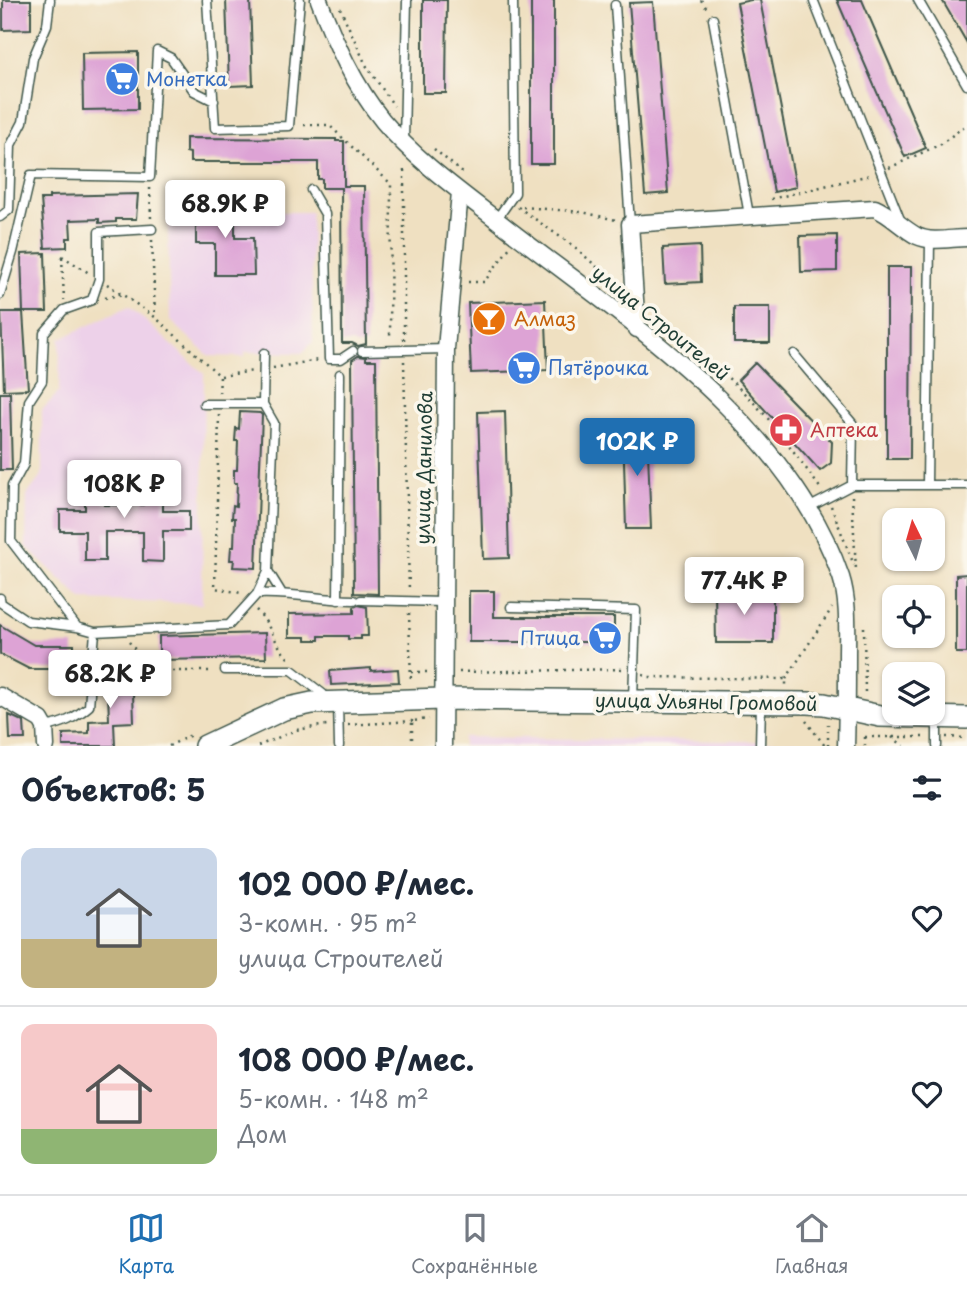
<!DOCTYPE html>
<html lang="ru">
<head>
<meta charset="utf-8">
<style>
  :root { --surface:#fff; --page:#f6f6f7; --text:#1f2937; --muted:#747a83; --line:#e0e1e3; --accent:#1f6fb2 }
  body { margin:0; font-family:"Playpen Sans",sans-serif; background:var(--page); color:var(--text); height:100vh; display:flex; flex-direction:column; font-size:26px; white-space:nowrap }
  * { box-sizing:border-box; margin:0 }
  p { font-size:23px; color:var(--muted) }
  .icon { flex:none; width:38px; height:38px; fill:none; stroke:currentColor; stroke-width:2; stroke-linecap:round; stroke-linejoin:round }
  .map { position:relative; height:746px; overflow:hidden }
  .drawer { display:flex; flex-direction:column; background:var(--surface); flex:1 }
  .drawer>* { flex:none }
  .needle { width:46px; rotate:355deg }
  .tools { position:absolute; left:882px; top:508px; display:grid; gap:14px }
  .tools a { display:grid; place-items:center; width:63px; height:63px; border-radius:14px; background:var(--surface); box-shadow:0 2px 5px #0004; font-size:35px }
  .price { position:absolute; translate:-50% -60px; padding:0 16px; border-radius:7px; background:#fff; color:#222; font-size:23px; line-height:46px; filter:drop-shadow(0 2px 4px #0008) }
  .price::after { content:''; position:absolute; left:50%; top:42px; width:21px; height:16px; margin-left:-10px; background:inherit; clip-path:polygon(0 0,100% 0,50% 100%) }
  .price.active { background:var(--accent); color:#fff }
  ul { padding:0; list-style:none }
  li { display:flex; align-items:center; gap:21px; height:175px; padding:0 21px }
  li+li { border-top:2px solid var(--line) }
  li span { display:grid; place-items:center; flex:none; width:196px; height:140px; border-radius:14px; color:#555 }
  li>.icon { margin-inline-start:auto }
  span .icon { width:84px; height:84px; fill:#fffc; stroke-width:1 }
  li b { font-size:30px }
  h2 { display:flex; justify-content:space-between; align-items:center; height:84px; padding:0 21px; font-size:30px }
  .menu { display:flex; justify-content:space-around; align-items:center; height:98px; border-top:2px solid var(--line); background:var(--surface); font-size:19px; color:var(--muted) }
  .menu a { display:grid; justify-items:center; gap:4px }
  .menu .active { color:var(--accent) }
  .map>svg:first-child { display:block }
  .built { fill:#edd1e9 }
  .building { fill:#dda3d5 }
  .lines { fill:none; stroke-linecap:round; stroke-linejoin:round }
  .service-casing { stroke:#3e5549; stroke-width:11 }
  .minor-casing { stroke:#3e5549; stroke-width:19 }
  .tertiary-casing { stroke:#3e5549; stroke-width:24 }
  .path { stroke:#3e5549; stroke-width:2.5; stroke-dasharray:2 5; stroke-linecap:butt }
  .service { stroke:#fff; stroke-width:8 }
  .minor { stroke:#fff; stroke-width:16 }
  .tertiary { stroke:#fff; stroke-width:21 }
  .labels { text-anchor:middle; stroke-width:7; stroke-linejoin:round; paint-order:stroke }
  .shop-label { font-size:19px; fill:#366cbe; stroke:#fbf7ec; text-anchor:start }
  .food-label { font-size:19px; fill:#c56008; stroke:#fbf7ec; text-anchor:start }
  .street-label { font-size:19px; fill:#1f3d34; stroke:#fbf7ec }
  .health-label { font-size:19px; fill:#be3a42; stroke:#fbf7ec; text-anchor:start }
</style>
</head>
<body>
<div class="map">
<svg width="967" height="746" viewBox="0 0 967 746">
  <rect width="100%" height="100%" fill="#fbf7ec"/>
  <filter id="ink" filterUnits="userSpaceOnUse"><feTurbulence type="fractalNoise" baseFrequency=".0143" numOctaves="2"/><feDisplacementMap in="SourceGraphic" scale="14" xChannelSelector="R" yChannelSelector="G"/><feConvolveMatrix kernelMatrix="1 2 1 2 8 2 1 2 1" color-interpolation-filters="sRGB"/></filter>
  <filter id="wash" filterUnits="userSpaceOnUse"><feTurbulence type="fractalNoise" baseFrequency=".00686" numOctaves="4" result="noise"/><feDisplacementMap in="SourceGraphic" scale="28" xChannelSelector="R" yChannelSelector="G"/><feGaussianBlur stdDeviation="1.57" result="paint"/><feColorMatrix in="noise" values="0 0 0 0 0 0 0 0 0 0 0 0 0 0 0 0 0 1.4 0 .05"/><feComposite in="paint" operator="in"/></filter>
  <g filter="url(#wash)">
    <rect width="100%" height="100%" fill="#efe0c1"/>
    <path class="built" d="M167,189H280L281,212H311L313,342L302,353L245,352V357L209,356L170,320Z
      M129,306L204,374L202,604L82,600L26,546L27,495L42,475V410L59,392L60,339Z
      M463,737L798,742V746H463Z"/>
    <g id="blocks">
      <path class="building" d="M3,0H31V29L3,30Z
        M226,0H250L253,85L229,86Z
        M423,0H447L446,93H423Z
        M531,0H554V164H531Z
        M751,0H760L796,187L774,192L737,3Z
        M837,0H862L926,148L905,157Z
        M942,0H967V43Z
        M653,2L668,193L645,195L629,3Z
        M138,52V109L83,110L82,53Z
        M186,138L336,139V141H344V186H364L366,344L358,346L352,343H342L341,188H322V179H318V162H190V153L186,152Z
        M138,194L136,219H116V222L99,223V219L70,220L71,238H67V247L45,248L41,199H49V196Z
        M196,206H235V238H253L254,275H215V244H196Z
        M837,235V271L801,272L800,236Z
        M700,246L701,282L665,284L663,248Z
        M45,253L47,312H23L21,254Z
        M887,267H911L910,459H887Z
        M545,300L548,370L471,373L468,303Z
        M734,307H770V343H734Z
        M1,312H23L28,389L4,390Z
        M358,356L366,357V360H376L378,594L354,593L352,360Z
        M755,363L832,442L831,463L820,471L738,380Z
        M0,393H10L12,470H0Z
        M505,411L509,558L483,559L478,412Z
        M240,412L260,413L262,415L256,568L233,567L234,560H230L231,547H234L235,518H232L233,505L236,506L237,483H234V470H237L238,441H235L236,428L239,429Z
        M647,426L651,529H626L623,427Z
        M105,479V505H143V480H163V511H189V531H163V562L143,561V532H105V561H85V531H60V510H85V480Z
        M967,574V653H956V575Z
        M469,591H494V617H614V642H469Z
        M715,591H773V643H716Z
        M358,605L367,607L368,636H361V639H348V636H319V640H306V637H289V614L354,613V607Z
        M0,625L34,645H74V669H29L0,654Z
        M265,633L266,658L159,660V636Z
        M132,664L134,722L114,723L115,746H63V734L89,733V721L109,720L107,665Z
        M371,668V671L398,669L399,682L331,685L330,671Z
        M9,715L24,722L25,739H10Z"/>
    </g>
  </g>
  <g filter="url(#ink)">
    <use href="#blocks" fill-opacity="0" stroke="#3e5549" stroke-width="2"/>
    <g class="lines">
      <g class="service-casing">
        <path id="service" d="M207,0L215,128L289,126L300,0
          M918,0L967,85
          M814,2L901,222
          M615,5L630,224
          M713,19L749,215
          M404,141L407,0
          M311,190L325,214L329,359H341L353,351
          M0,217L9,210L11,145L23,122L33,58L47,25L50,0
          M496,220L515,193L513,0
          M0,295L13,252L31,175L150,177L157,51L171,58L194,91L214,101
          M362,351L446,349
          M794,354L853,424L852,485
          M204,404H263L274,423L268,571L257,594
          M263,404L264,353
          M927,485L930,240
          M808,508L852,485H967
          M268,571L281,592
          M0,598L1,603L28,621L77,627L95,632L229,625L257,594C290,592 321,600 354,600
          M338,600L340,374
          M361,600L443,602
          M511,607L636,610L633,699
          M77,627L11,541L12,486L24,464L29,401L42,381L44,333L64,310L92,300L99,279V232L152,229
          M225,670H292L323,694L327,700
          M338,702L339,746
          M45,727C63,724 75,718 89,706L95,632
          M760,746L761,703
          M937,746V720"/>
      </g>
      <g class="minor-casing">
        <path id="minor" d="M319,0C335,43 354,85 383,121C416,160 458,190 498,221C622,318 788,422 841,577C849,602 847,631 847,656C847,686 847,716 846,746
          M637,329L630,224L875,208C891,215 902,228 917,236C932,243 951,238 967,238
          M0,696L41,720L45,727L46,746
          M443,746L446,349L460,192"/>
      </g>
      <g class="tertiary-casing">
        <path id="tertiary" d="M205,746L284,709L312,703L443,699L808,703L824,704L880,716L967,718"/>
      </g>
      <path class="path" d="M701,0L707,9
        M340,8L366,65L394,106
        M304,125H329L391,184L390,339
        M434,149L464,174
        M889,168L941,144L967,124
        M150,188L151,219
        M771,199L870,175
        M518,207L576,248L619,287
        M523,207L582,212L616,220
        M152,240L155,317
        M62,256L89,273
        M62,257L64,300
        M468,282H484L510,247
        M107,284L155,317L220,376L219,395
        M105,298L123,294
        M657,322C686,344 716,365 742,391C772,419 796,455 821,489
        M404,340V165
        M404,361L409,592
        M273,368L318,360
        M221,376L253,371
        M219,415L215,588L241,593
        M852,496L856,570
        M831,506L854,565
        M256,610C271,624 274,644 289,659
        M409,613L411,683
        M864,627L865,694
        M129,642L150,668L158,671H214
        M411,672H428
        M459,672L624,669
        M643,675L648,677L786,679V686
        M786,679L832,608
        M806,721L825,746
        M348,725L412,721V718
        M865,737H925
        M892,737L904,746
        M946,737L967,738
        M169,746L191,735
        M258,746L296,730L327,725
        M412,746V721L429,719
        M828,746V724
        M865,746V732"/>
      <use href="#service" class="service"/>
      <use href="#minor" class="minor"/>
      <use href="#tertiary" class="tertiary"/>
    </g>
  </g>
  <defs>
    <g id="supermarket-disc" transform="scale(1.75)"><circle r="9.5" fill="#3f7fe0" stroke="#fbf7ec"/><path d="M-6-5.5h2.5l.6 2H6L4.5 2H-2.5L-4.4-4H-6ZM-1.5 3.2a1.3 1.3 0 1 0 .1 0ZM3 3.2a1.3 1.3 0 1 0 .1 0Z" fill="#fff"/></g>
    <g id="bar-disc" transform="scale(1.75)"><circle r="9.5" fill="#e8710a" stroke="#fbf7ec"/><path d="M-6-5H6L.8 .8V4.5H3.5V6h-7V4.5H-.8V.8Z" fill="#fff"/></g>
    <g id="pharmacy-disc" transform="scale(1.75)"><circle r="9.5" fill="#e0444e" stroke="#fbf7ec"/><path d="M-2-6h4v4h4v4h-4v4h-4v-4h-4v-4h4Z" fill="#fff"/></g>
  </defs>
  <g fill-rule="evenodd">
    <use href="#supermarket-disc" x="122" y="79"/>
    <use href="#bar-disc" x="489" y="319"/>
    <use href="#supermarket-disc" x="524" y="368"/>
    <use href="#pharmacy-disc" x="786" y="430"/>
    <use href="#supermarket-disc" x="605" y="638"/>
  </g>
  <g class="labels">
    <g class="shop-label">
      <text x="146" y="86">Монетка</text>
      <text x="548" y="375">Пятёрочка</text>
      <text x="580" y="645" text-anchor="end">Птица</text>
    </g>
    <g class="food-label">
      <text x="514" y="326">Алмаз</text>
    </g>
    <g class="street-label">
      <text transform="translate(661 323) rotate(39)" y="7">улица Строителей</text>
      <text transform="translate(424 468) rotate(-89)" y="7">улица Данилова</text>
      <text transform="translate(706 702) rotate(1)" y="7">улица Ульяны Громовой</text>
    </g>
    <g class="health-label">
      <text x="810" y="437">Аптека</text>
    </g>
  </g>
</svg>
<div class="tools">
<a><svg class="needle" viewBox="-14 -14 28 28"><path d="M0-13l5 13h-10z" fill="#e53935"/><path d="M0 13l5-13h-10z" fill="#747a83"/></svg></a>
<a><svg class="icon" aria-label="locate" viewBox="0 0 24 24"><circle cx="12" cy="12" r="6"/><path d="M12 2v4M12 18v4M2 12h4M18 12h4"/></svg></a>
<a><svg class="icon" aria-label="layers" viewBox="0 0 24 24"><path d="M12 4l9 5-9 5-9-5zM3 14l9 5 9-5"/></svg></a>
</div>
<b class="price" style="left:225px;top:240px">68.9K ₽</b>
<b class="price active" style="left:637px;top:478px">102K ₽</b>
<b class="price" style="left:124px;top:520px">108K ₽</b>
<b class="price" style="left:744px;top:617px">77.4K ₽</b>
<b class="price" style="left:110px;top:710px">68.2K ₽</b>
</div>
<section class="drawer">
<h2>Объектов: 5<svg class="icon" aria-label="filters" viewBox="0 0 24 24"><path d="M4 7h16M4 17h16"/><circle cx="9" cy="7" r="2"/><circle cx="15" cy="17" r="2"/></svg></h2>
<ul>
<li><span style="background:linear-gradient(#c9d6e8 65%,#c2b280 0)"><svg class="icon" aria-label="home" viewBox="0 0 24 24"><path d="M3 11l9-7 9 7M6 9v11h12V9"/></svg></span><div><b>102 000 ₽/мес.</b><p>3-комн. · 95 m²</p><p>улица Строителей</p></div><svg class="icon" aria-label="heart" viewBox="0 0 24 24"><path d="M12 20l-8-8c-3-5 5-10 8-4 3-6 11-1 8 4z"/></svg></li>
<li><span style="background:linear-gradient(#f6c9c9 75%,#8fb573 0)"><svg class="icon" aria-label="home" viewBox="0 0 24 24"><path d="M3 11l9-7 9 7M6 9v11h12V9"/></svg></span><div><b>108 000 ₽/мес.</b><p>5-комн. · 148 m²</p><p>Дом</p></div><svg class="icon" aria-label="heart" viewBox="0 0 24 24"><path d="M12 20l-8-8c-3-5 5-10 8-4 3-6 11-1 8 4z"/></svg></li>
</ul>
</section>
<nav class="menu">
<a class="active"><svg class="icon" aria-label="map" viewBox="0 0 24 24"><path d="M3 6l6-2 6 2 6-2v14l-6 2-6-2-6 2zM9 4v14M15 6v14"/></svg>Карта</a>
<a><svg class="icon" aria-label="saved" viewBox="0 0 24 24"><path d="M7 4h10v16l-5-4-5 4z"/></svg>Сохранённые</a>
<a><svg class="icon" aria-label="home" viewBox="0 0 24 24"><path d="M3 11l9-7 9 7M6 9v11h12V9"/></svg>Главная</a>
</nav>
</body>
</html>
